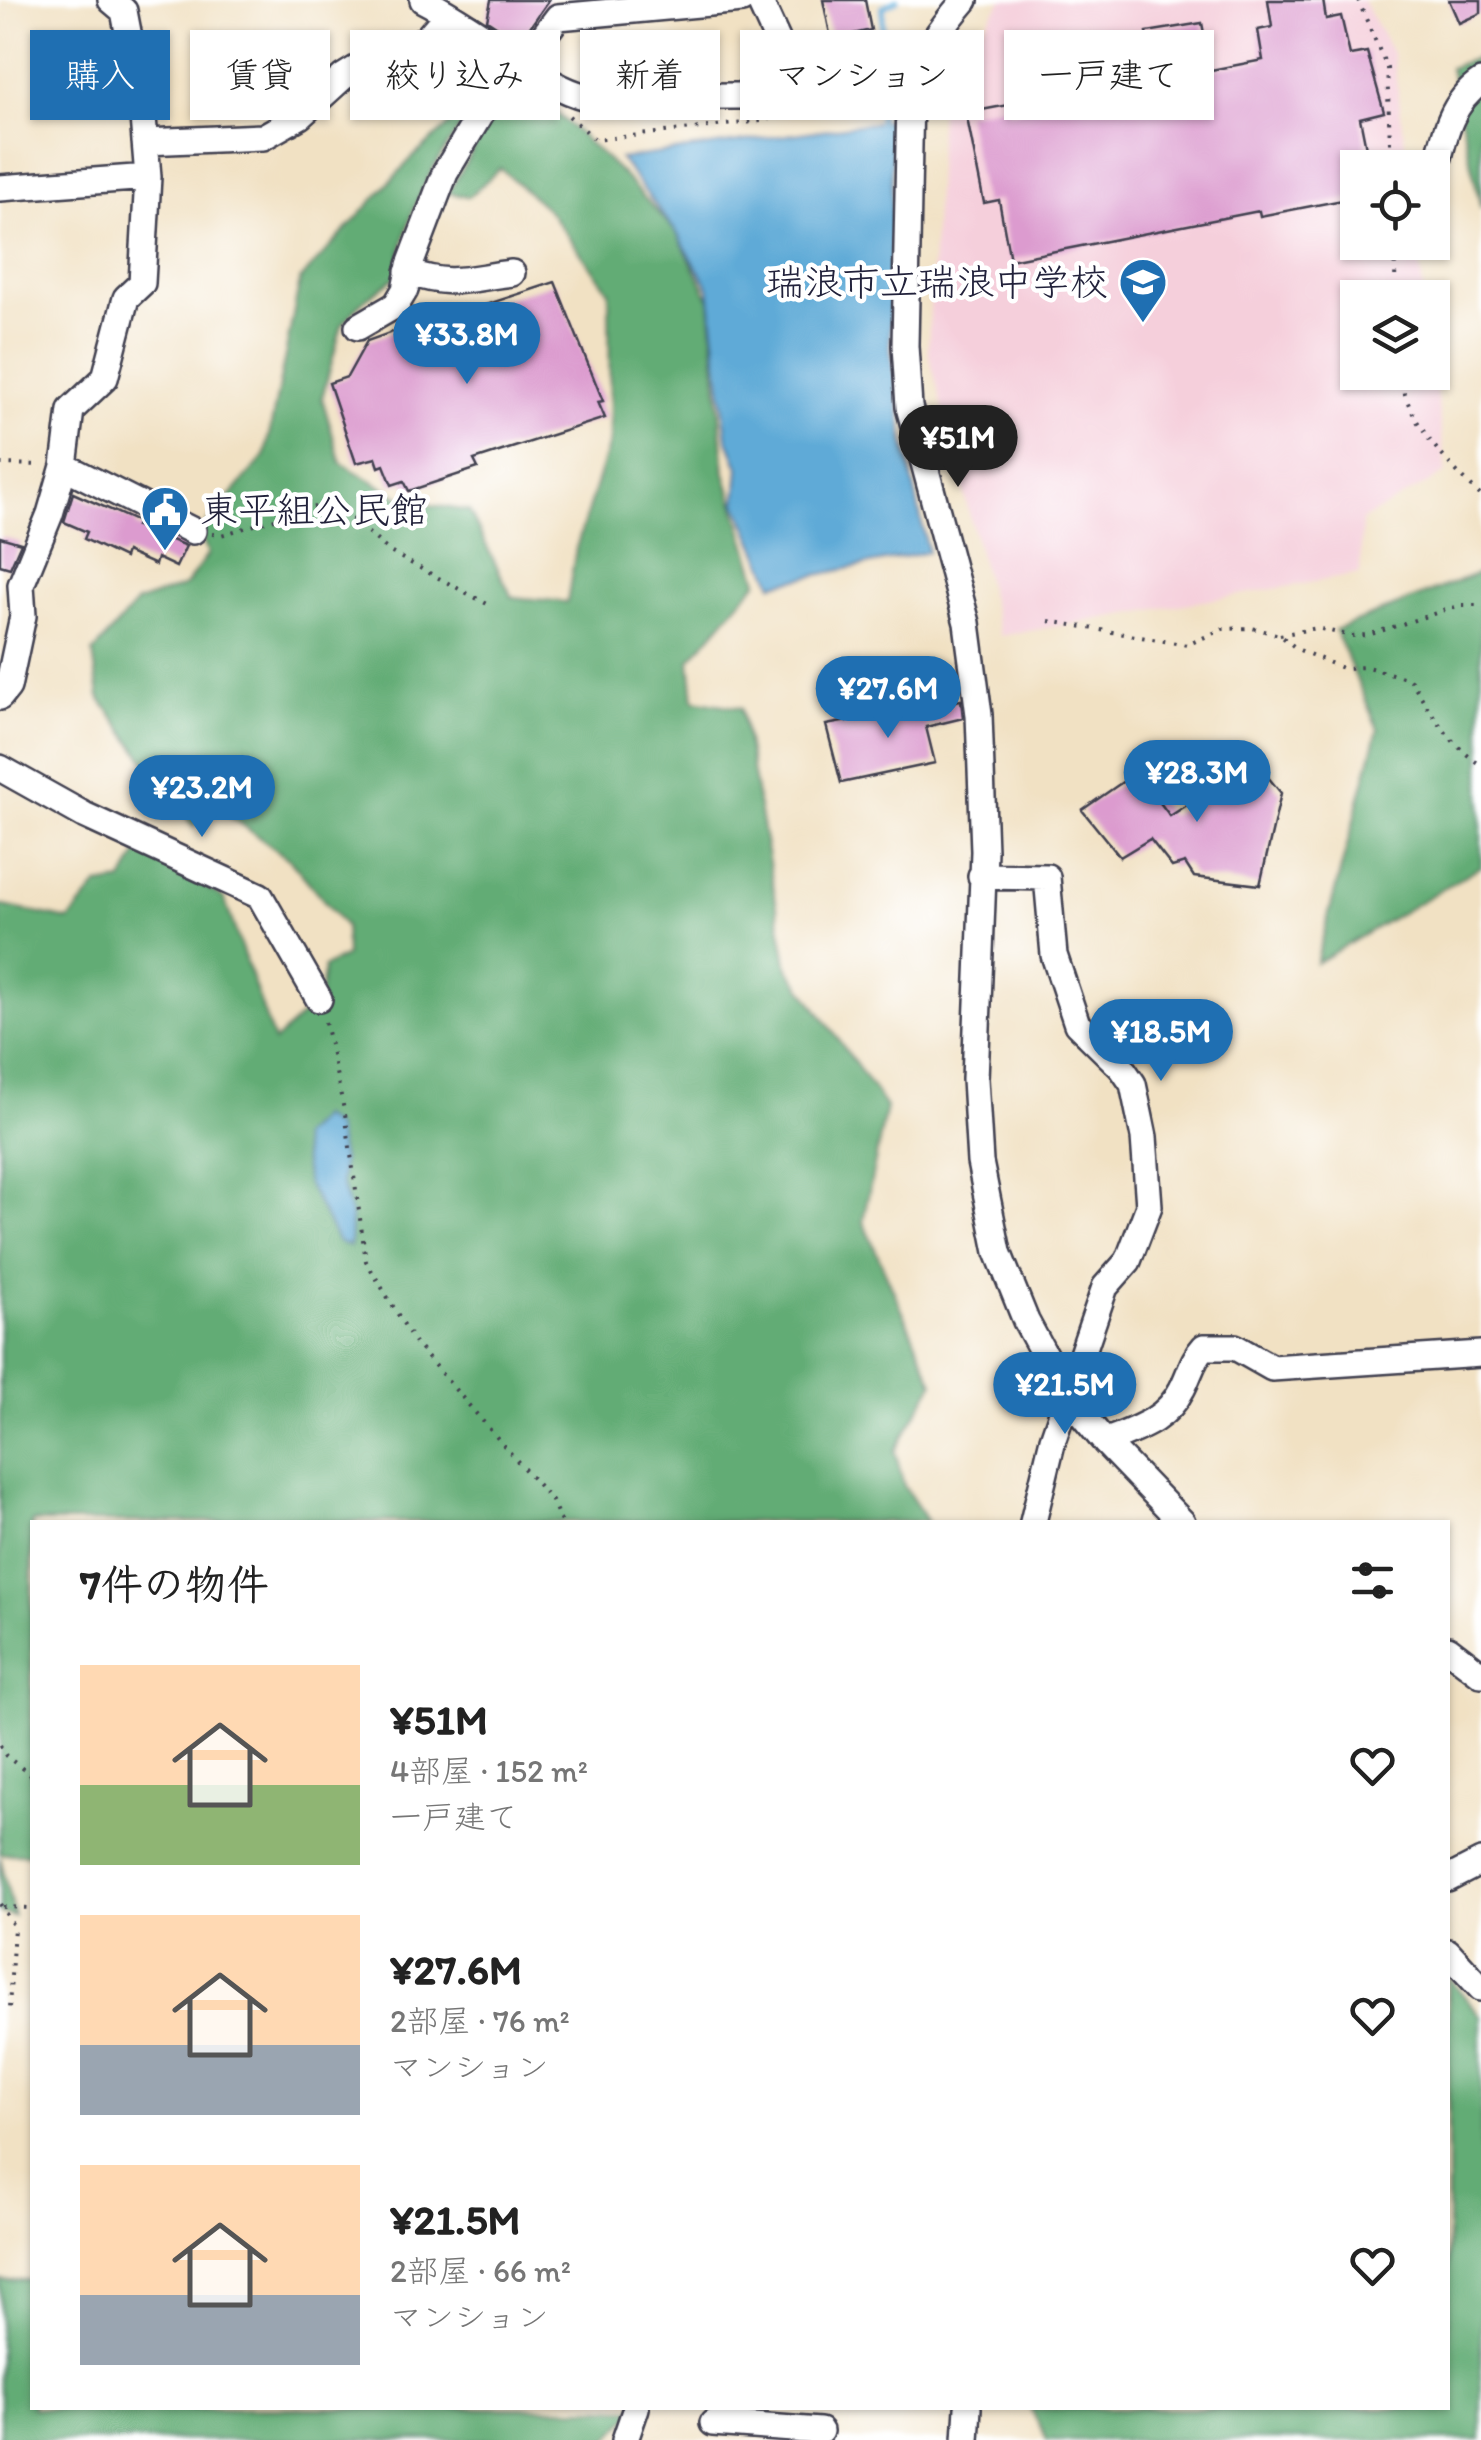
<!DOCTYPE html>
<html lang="ja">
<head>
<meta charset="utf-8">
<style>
  :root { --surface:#fff; --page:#f2f2f2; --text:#222; --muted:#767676; --accent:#1f6fb2 }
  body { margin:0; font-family:Itim,"Klee One",sans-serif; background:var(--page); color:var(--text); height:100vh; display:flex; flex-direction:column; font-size:38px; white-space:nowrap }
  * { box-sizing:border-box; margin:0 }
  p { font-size:32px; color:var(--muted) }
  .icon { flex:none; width:55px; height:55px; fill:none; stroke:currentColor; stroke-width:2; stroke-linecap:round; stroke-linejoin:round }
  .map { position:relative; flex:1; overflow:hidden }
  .panel { position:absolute; left:30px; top:1520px; width:1420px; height:890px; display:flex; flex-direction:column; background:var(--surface); border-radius:0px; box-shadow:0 2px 8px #0004 }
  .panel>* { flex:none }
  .banner { position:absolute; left:30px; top:30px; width:1422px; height:90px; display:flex; gap:20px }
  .tools { position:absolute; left:1340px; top:150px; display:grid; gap:20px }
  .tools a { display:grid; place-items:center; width:110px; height:110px; border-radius:0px; background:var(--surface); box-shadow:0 2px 8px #0004; font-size:50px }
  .price { position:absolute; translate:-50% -85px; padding:0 22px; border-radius:35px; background:var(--accent); color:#fff; font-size:32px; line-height:65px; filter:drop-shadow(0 2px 5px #0008) }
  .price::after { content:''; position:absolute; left:50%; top:60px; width:30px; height:22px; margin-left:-15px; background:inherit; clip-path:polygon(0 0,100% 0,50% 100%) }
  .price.selected { background:#222; color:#fff }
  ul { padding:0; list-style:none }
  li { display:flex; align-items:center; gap:30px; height:250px; padding:0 50px }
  li span { display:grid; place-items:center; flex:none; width:280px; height:200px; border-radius:0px; color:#555 }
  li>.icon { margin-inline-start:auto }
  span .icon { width:120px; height:120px; fill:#fffc; stroke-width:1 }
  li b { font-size:42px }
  h2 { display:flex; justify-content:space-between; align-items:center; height:120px; padding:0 50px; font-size:42px }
  .pill { padding:0 35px; border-radius:0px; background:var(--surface); box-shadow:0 2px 8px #0004; font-size:35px; line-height:90px }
  .pill.selected { background:var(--accent); color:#fff }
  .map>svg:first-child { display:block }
  .built { fill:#f5cfdb }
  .forest { fill:#62ac75; stroke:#426758; stroke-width:2.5 }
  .water { fill:#5faad7; stroke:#406689; stroke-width:2.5 }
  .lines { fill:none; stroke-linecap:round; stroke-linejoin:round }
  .stream { stroke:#5faad7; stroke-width:6 }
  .building { fill:#dc9bcf }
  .minor-casing { stroke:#413f4f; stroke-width:30 }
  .path { stroke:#413f4f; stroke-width:4; stroke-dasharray:2.5 8; stroke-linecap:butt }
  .minor { stroke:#fff; stroke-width:25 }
  .labels { text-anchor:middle; stroke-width:9; stroke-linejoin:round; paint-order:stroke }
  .poi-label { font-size:38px; fill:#22223b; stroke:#fff; text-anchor:end }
</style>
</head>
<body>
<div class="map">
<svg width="1481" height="2440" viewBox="0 0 1481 2440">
  <rect width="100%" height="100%" fill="#fff"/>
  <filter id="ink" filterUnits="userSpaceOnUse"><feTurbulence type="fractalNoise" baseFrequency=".01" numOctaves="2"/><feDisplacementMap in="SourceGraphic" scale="20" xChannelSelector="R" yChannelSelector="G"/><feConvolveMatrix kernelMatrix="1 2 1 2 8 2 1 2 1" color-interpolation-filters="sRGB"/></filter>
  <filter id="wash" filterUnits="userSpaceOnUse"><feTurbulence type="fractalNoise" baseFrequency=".0048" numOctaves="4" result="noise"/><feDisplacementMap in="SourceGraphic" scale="40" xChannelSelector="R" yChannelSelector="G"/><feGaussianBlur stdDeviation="2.25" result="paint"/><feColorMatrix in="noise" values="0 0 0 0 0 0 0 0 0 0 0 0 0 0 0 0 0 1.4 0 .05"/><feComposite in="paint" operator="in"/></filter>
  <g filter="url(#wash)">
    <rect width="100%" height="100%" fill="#f1e1c3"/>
    <path class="built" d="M1002,0H1363L1393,55L1408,167L1358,168V242L1417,243L1424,297L1358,298V372H1432L1433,363L1446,473L1362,520L1360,574L1000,636L928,350L941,88Z"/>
    <path class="forest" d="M1481,56V209L1450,68Z
      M512,84L536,94L620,172L677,233L710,300L725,473L758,581L690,660L694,700L741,708L788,968L886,1107L863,1221L934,1383L895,1451L904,1486L928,1522H32V1854H0V905L69,920L98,885L123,881L140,849L224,898L274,1042L319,999L324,967L346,956L345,926L290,860L220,809L193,826L99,697L93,653L137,602L185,586L208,554L199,532L265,456L300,280L411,159L483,95C437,160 409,195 397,276L363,301L342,325L322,398L341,463L407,501L469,511L512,597L567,602L576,548L610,440L609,291L549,211L500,168L469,197L448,193Z
      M1481,572V866L1316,963L1378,729L1335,630Z
      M0,1857L14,1916L0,1913Z
      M1448,1976L1481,2017V2440H1047L1030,2408H1448Z
      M0,2280H32V2408H637L607,2440H0Z"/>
    <path class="water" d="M892,120L890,346L905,444L928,552L773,584L736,502L739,467L727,438L709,288L677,233L620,159Z
      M321,1117L335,1128L342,1160L341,1183L351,1217L350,1246L338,1242L307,1183L300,1137Z"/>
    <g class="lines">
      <path class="stream" d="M882,63L883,7L897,0
        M879,128L881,101"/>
    </g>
    <g id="blocks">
      <path class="building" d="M491,0H549L523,37L517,35L516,39L487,20Z
        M823,0H865L871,30L831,39Z
        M1268,0H1323L1326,19L1341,16L1350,55L1367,52L1384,112L1360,118L1370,168H1358V197L1260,216L1259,211L1010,260L999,200L984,203L966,113L1008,105L1009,112L1044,105L1040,84L1074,78L1079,97L1156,83L1147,32L1202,23L1211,70L1263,60L1258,30L1272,27Z
        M1449,0H1481V13L1459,23Z
        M555,282L603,401L598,402L605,418L474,460L478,468L409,491L404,481L392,485L384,465L379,467L376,458L356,463L329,383L347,377L367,341L401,329L400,325L468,306L470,310Z
        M73,493L138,522L136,526L186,546L176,567L157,558L155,565L126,552L124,558L84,539L87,532L64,522Z
        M0,537L21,543L10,568L0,565Z
        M961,700L963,718L926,727L935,763L841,783L826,725Z
        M1255,761L1281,793L1260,885L1194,877L1185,863L1172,867L1150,839L1120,857L1082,810L1137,772L1170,816Z"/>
    </g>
  </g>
  <g filter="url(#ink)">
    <use href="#blocks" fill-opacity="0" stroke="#413f4f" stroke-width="2.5"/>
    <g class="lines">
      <g class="minor-casing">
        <path id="minor" d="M423,0C456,17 487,39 517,59C541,76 557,89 586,97L910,95
          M759,0L781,48L848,68H916
          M965,0C940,29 918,58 910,95L905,346L909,407L967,623L979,715L984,851L975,1079L980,1162L998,1252L1026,1321L1067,1397L1105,1442L1182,1522
          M523,63L558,17L742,0
          M145,142L263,137L300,116L343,77L382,53L408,48L427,38L447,15
          M1432,186C1442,149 1446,105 1481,82
          M0,188L148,177L142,105L124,11L111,0
          M408,272C452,288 469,278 512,273
          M358,327L396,305L405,290L410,265L445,173L514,58
          M64,466L193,531
          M0,697L8,687L23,616L21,585L50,514L64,466L71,410L105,378L126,298L142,283L148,177
          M0,768L84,815L260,896L319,999
          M981,876L1047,877L1054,955L1077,1024L1122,1068L1133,1084L1144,1137L1149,1206L1128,1261L1105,1287L1053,1439L1033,1522
          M1105,1442C1136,1429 1166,1421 1182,1389C1190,1374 1192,1360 1204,1347H1235L1272,1368L1481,1354
          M1448,1649L1481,1674
          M1448,1879L1481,1862
          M1448,1952L1481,1988
          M713,2423L820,2431
          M625,2440L636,2408
          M966,2440L968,2408"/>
      </g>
      <path class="path" d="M1358,0L1387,68L1391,168
        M569,116L596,140L769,120
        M1394,242L1396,298
        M1400,372C1406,423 1447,462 1481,496
        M0,464L40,465
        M212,534L221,535L318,506L348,515L390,552L491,606
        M1049,621L1187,645L1223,629L1252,628L1280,635L1297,649L1342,668L1367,667L1410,679C1430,710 1448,744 1481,765
        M1280,635L1317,628L1351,636L1368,635L1461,605H1481
        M325,1022L346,1119L366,1261L415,1343L552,1501L561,1522
        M0,1745L6,1756L32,1776
        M0,1904L14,1927L9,2009
        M3,1907L32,1908"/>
      <use href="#minor" class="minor"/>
    </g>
  </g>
  <defs>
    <g id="school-pin" transform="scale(2.5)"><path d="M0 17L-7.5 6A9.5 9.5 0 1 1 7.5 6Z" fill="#1f6fb2" stroke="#fff"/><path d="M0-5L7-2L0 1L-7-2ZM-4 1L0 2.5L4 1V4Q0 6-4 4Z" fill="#fff"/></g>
    <g id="civic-pin" transform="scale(2.5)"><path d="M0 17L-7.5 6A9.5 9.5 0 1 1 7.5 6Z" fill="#1f6fb2" stroke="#fff"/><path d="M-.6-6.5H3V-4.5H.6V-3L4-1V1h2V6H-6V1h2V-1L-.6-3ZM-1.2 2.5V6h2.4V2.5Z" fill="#fff"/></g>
  </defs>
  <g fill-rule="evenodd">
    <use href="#school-pin" x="1143" y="282"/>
    <use href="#civic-pin" x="165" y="510"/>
  </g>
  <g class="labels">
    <g class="poi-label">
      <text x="1108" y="295">瑞浪市立瑞浪中学校</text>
      <text x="200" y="523" text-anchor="start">東平組公民館</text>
    </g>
  </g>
</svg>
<div class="tools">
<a><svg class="icon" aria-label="locate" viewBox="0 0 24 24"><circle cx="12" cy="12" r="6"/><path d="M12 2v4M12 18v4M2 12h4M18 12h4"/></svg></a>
<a><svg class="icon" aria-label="layers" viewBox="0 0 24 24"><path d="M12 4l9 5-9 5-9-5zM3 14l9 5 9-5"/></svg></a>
</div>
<b class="price" style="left:467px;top:387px">¥33.8M</b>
<b class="price selected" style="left:958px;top:490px">¥51M</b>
<b class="price" style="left:888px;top:741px">¥27.6M</b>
<b class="price" style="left:1197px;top:825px">¥28.3M</b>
<b class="price" style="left:202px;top:840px">¥23.2M</b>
<b class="price" style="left:1161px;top:1084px">¥18.5M</b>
<b class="price" style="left:1065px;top:1437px">¥21.5M</b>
<div class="banner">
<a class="pill selected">購入</a>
<a class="pill">賃貸</a>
<a class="pill">絞り込み</a>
<a class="pill">新着</a>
<a class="pill">マンション</a>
<a class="pill">一戸建て</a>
</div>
<section class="panel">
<h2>7件の物件<svg class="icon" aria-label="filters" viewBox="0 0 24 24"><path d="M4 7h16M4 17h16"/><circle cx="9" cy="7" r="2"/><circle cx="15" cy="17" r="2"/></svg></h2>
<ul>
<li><span style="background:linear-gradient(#ffd9b3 60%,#8fb573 0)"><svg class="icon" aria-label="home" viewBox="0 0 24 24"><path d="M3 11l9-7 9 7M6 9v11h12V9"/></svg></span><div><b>¥51M</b><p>4部屋 · 152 m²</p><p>一戸建て</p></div><svg class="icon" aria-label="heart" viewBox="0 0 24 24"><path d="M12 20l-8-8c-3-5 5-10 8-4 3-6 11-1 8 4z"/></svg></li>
<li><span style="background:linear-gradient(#ffd9b3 65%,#9aa5b1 0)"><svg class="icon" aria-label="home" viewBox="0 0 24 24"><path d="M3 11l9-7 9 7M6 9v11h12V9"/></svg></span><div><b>¥27.6M</b><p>2部屋 · 76 m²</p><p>マンション</p></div><svg class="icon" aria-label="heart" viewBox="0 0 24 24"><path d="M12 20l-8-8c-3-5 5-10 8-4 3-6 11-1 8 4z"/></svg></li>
<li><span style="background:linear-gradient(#ffd9b3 65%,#9aa5b1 0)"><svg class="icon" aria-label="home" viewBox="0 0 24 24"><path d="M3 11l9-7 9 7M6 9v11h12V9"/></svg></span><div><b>¥21.5M</b><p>2部屋 · 66 m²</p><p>マンション</p></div><svg class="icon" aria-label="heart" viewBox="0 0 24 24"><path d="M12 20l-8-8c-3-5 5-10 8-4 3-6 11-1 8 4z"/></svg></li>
</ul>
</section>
</div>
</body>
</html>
